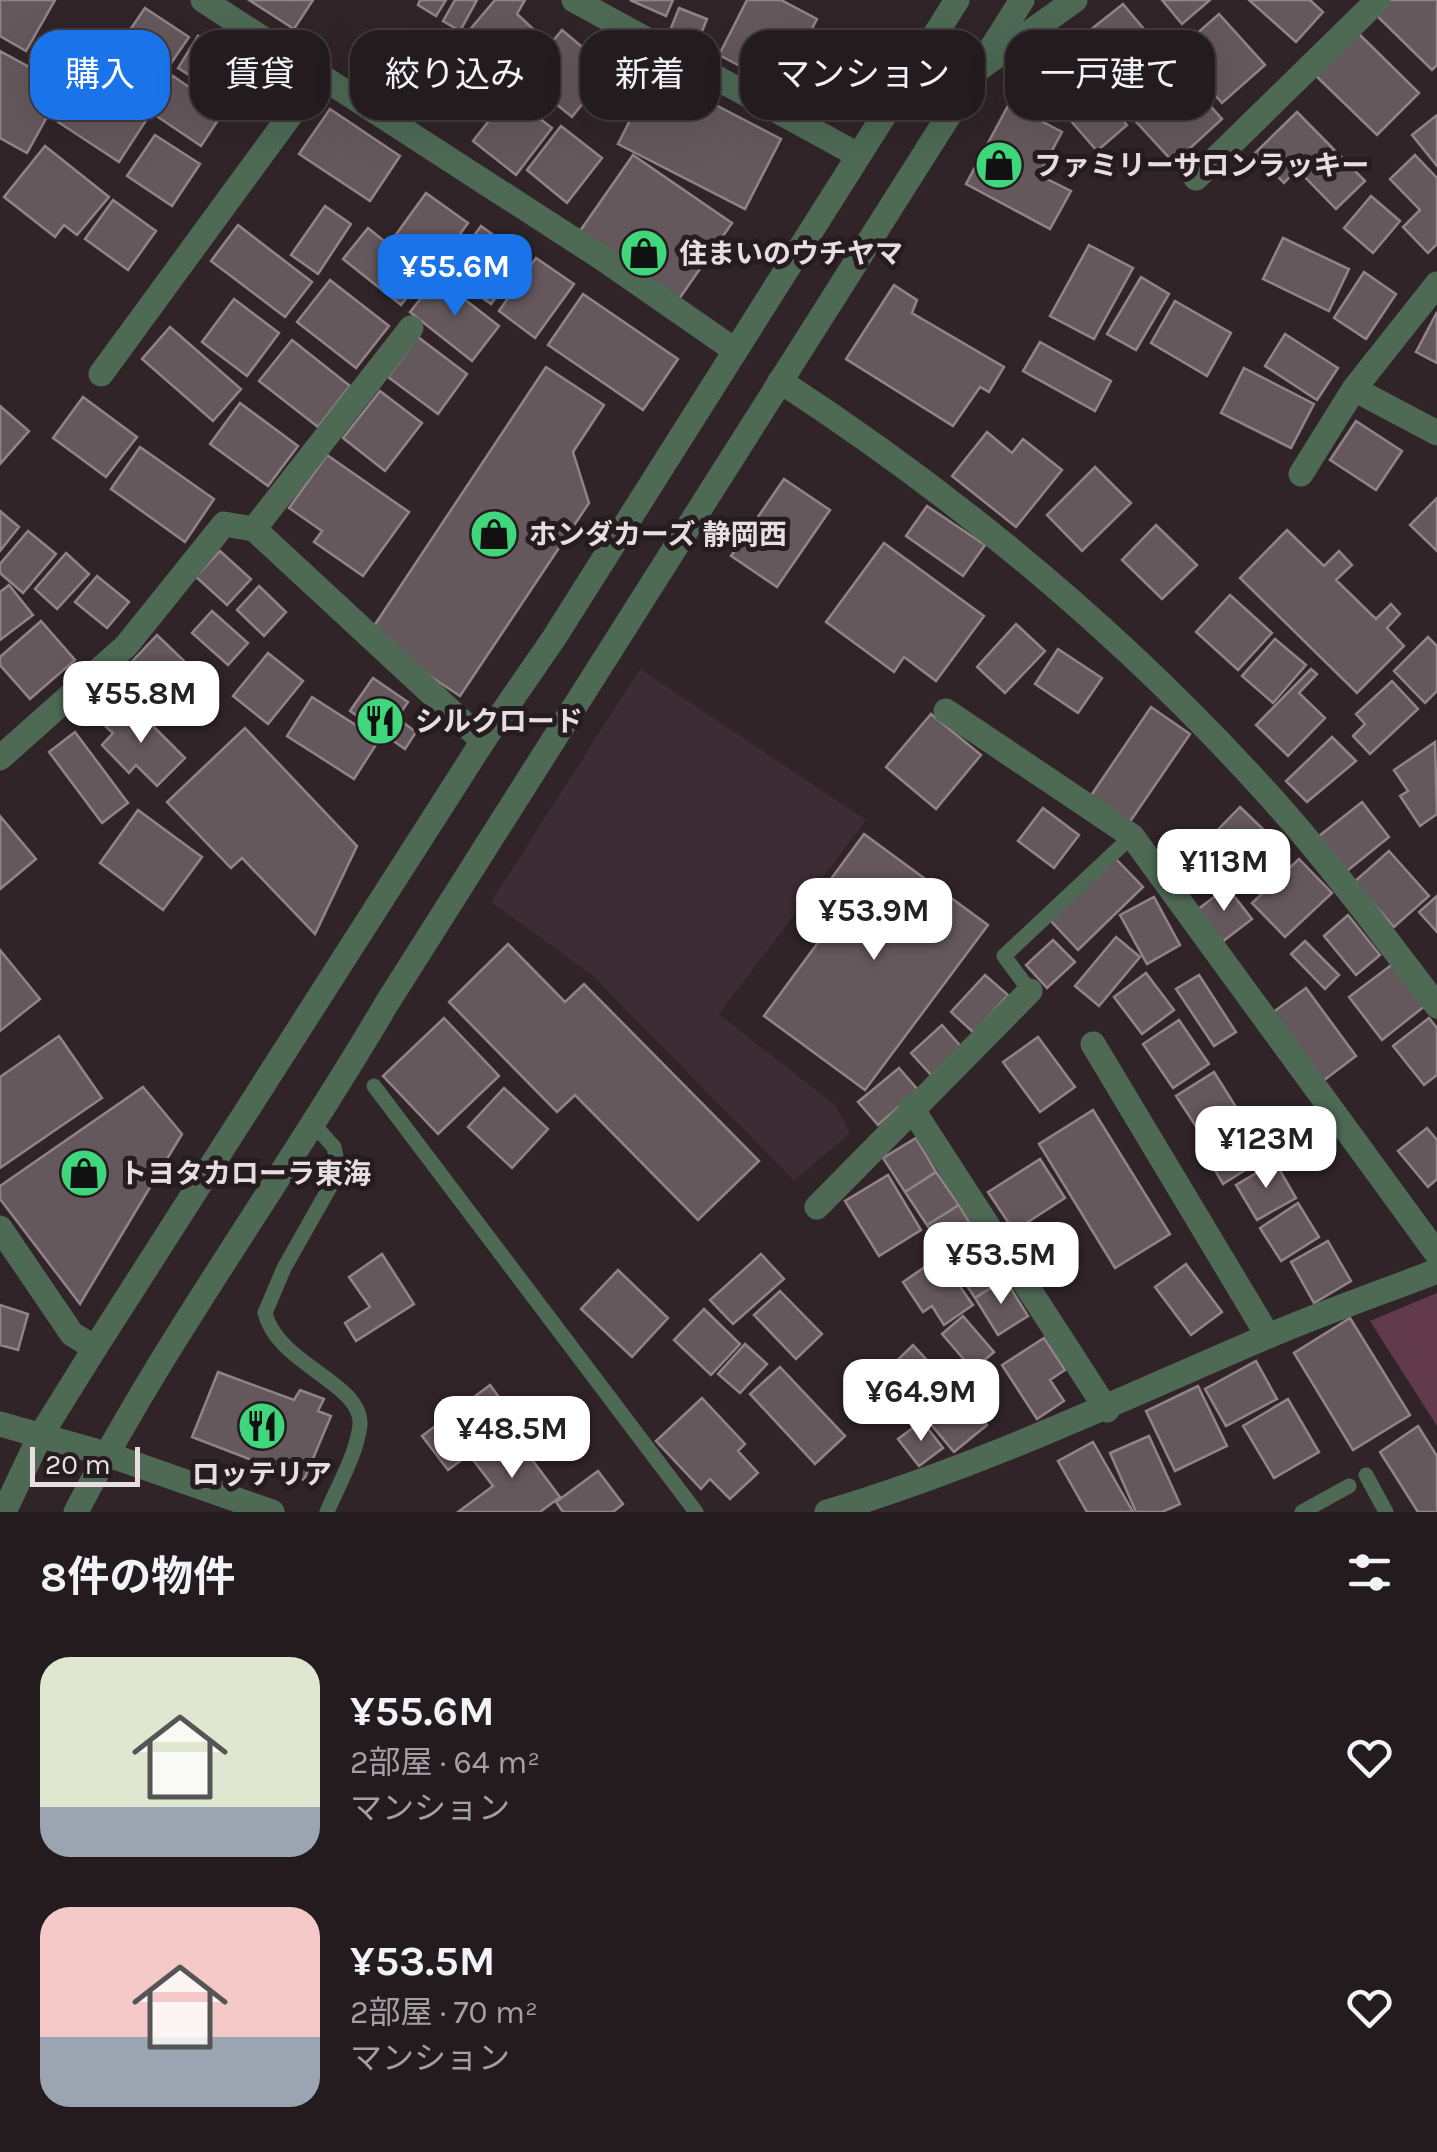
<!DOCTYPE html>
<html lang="ja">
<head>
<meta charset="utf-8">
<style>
  :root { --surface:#241b1f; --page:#30282c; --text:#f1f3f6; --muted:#a3a1a4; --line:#41393d; --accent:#1a73e8 }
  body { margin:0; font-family:Karla,"Noto Sans JP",sans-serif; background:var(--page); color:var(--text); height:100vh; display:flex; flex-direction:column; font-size:38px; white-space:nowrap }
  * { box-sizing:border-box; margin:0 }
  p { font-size:32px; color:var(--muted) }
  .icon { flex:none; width:55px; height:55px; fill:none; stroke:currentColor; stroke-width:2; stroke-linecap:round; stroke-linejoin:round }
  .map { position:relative; height:1512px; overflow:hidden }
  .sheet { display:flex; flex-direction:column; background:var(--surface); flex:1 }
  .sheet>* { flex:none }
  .top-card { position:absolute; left:30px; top:30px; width:1378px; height:90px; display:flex; gap:20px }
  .scale { position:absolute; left:30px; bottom:25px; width:110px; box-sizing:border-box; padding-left:10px; border:5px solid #e6dee1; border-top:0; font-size:28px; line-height:35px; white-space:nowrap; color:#e6dee1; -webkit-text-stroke:8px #261b1f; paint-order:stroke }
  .price { position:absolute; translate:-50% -85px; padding:0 22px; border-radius:20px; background:#fff; color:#222; font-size:32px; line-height:65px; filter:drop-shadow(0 2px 5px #0008) }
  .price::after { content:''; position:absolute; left:50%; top:60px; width:30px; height:22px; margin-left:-15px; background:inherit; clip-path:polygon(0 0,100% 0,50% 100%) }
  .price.selected { background:var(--accent); color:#fff }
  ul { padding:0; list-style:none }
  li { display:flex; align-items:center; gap:30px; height:250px; padding:0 40px }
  li span { display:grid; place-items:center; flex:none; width:280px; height:200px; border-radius:30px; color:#555 }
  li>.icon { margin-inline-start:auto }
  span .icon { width:120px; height:120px; fill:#fffc; stroke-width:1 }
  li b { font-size:42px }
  h2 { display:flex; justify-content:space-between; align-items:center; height:120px; padding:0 40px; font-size:42px }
  .tag { padding:0 35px; border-radius:30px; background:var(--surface); box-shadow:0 10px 40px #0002,0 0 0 2px var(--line); font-size:35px; line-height:90px }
  .tag.selected { background:var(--accent); color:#fff }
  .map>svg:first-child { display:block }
  .built { fill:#3d2c34 }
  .green { fill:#633a4c }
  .building { fill:#65585d; stroke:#918388; stroke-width:2.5 }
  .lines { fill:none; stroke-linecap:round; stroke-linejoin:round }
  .service { stroke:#4e6a55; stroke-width:15 }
  .minor { stroke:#4e6a55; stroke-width:25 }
  .tertiary { stroke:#4e6a55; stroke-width:25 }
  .labels { text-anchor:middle; stroke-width:10; stroke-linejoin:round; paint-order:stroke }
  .poi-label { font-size:28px; font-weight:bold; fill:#e6dee1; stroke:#261b1f; text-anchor:start }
</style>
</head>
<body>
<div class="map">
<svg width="1437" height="1512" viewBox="0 0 1437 1512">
  <rect width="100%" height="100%" fill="#302429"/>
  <path class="built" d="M640,669L866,820L719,1014L836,1106L850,1133L794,1181L592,975L491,902Z"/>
  <path class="green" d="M1437,1293V1426L1370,1321Z"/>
  <path class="building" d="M0,0H55L26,51L0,36Z
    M249,0H313L294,29Z
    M420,0H446L436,16L418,5Z
    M455,0H477L460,31L443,21Z
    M495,0H525L517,14L544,39L503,86L456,46Z
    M630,0H673L666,16Z
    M747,0H781L817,19L782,88L719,55Z
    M1162,0H1210L1182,24Z
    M1249,0H1310L1323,12L1296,42Z
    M1383,0H1437V65L1432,70L1372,11Z
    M1123,4L1159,47L1124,75L1089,31Z
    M145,8L189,37L152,91L108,62Z
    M679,8L707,19L695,49L667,38Z
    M1219,14L1265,65L1222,103L1177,51Z
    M562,30L594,57L583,70L599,83L572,117L523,77Z
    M1082,32L1125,82L1105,99L1127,125L1097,151L1031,75Z
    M1358,33L1419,93L1377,135L1316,76Z
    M198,36L249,69L229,100L178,68Z
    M0,51L64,86L27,153L0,138Z
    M1176,68L1222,119L1174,163L1128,113Z
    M654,73L781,139L745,209L618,144Z
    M173,76L224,111L201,146L149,111Z
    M85,81L147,119L119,162L58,122Z
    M509,95L552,128L516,175L473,141Z
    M1009,104L1062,132L1039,175L1071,191L1050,229L966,184Z
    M330,109L400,156L370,201L299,154Z
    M1297,112L1365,181L1336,209L1297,169L1284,183L1255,153Z
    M1437,115V166L1412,135Z
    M561,126L602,158L567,203L527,170Z
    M155,135L200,164L172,206L127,176Z
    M45,146L109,197L77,235L64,225L55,237L4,197Z
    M633,155L732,223L679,299L580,231Z
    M1415,155L1437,178V244L1428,253L1403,227L1420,210L1390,179Z
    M426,193L468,223L434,270L392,240Z
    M1371,196L1400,221L1373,253L1344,228Z
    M113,200L156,231L128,270L85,239Z
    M325,206L351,224L318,274L291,255Z
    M238,225L312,282L285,317L211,261Z
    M481,226L525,258L491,304L447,273Z
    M368,228L425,274L401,305L343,259Z
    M1283,238L1349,269L1329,311L1263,279Z
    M1089,245L1133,268L1094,339L1050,316Z
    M536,258L574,284L535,338L499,311Z
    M1364,272L1396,294L1366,339L1334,318Z
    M1141,277L1169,294L1136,350L1107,334Z
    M437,278L499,326L472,361L410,312Z
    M330,280L389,326L356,368L297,322Z
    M894,285L917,300L912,313L1004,367L989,392L980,387L953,426L846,359Z
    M583,294L678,359L643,410L548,345Z
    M234,299L279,333L247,376L202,342Z
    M1175,301L1231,333L1207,376L1151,343Z
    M1437,312V363L1416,352Z
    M170,327L241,389L213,421L142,359Z
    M1285,334L1338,368L1317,400L1265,366Z
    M418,337L467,374L438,414L388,377Z
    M292,340L350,386L318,427L259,381Z
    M1040,342L1111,381L1095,411L1023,371Z
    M546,367L604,405L573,452L589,503L460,696L368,635Z
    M1244,368L1314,404L1291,448L1221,413Z
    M380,391L422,423L385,471L343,438Z
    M83,397L137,437L106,477L53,438Z
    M240,403L298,446L268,486L210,444Z
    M0,406L29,431L0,464Z
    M1356,421L1402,451L1376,490L1330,460Z
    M987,432L1012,453L1023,439L1062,470L1016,527L952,476Z
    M140,447L214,499L185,542L111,489Z
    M327,455L409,512L363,576L314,542L322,531L289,508Z
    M1095,467L1131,503L1082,551L1047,515Z
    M784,479L830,510L777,587L731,556Z
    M1437,498V551L1410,525Z
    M927,506L985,545L963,576L906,536Z
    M0,511L19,527L0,551Z
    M1156,525L1197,565L1162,599L1122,560Z
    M1287,530L1324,566L1339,551L1352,565L1336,580L1376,619L1391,604L1400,614L1387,628L1404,646L1357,693L1240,578Z
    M28,531L56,554L23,593L0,573V564Z
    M884,543L984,616L936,681L904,657L894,672L826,622Z
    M220,551L251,579L227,605L196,577Z
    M66,553L89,574L57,609L35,589Z
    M97,576L129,602L107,628L75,602Z
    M9,585L33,615L0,640V592Z
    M259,586L286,612L264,636L237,610Z
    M1230,595L1272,633L1238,670L1196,632Z
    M212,611L248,643L228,665L192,633Z
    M41,621L75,660L30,699L0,665V657Z
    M1016,624L1045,651L1005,693L977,667Z
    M157,635L209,685L175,719L124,670Z
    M1428,637L1437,646V691L1425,703L1394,671Z
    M1275,639L1306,665L1273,703L1242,676Z
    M1058,649L1102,678L1078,713L1035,684Z
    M268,653L303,681L268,724L233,696Z
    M1311,669L1317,674L1299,693L1325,718L1288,756L1256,725Z
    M373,678L408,702L397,718L416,732L405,749L350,711Z
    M1392,681L1418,709L1370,754L1353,736L1365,724L1356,714Z
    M312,697L379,740L354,779L287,736Z
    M130,703L185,758L157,786L136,765L129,773L102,745L113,733L106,727Z
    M1151,707L1190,734L1127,826L1088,800Z
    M931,714L981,755L936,809L886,767Z
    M245,728L357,846L315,934L242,858L231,868L167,802Z
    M75,732L128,803L102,823L49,752Z
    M1332,737L1356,761L1307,802L1286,781Z
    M1435,742L1437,814L1420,826L1400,796L1408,791L1394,770Z
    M1362,802L1389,837L1347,871L1319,836Z
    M1240,807L1289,854L1256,888L1207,841Z
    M1043,808L1079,835L1054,868L1018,841Z
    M138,810L202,857L163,910L100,863Z
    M0,816L36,859L0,889Z
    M864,834L988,925L865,1090L764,1016L839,914L817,898Z
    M1389,851L1429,896L1394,927L1354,882Z
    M1115,858L1143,887L1078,950L1050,920Z
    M1299,859L1332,893L1285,937L1252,903Z
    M1227,887L1252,919L1222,942L1197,910Z
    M1437,896V932L1419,912Z
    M1154,897L1180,945L1147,964L1120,915Z
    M1348,915L1380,955L1356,975L1324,936Z
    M1116,937L1140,957L1099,1006L1075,986Z
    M1053,940L1075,962L1047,988L1026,965Z
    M1305,941L1339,975L1325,989L1291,954Z
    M508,944L565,1002L584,984L759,1161L698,1220L575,1095L557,1112L449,1002Z
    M0,950L40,999L0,1031Z
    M1394,963L1426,1005L1382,1040L1349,997Z
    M1146,973L1174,1010L1142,1034L1114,997Z
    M985,975L1008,995L974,1033L951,1012Z
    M1199,975L1236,1032L1214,1046L1176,989Z
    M1306,988L1356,1056L1319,1084L1268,1016Z
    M444,1018L499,1076L438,1134L383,1076Z
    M1429,1018L1437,1028V1075L1424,1085L1393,1046Z
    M1179,1020L1209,1064L1173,1088L1143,1044Z
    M942,1025L963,1049L932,1076L911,1053Z
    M59,1036L102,1098L0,1168V1077Z
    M1038,1037L1075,1087L1040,1112L1003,1062Z
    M899,1068L918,1090L878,1125L858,1102Z
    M1214,1072L1236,1107L1199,1131L1176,1096Z
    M143,1087L182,1134L80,1304L0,1199V1186Z
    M504,1088L548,1129L512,1168L468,1127Z
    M1093,1110L1170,1234L1115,1268L1039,1144Z
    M1241,1117L1266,1157L1223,1184L1199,1143Z
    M1427,1128L1437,1140V1179L1428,1187L1398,1151Z
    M916,1138L936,1172L905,1192L883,1158Z
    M1040,1159L1065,1198L1014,1231L988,1192Z
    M1275,1162L1296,1198L1257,1220L1236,1185Z
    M936,1172L959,1205L927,1225L905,1192Z
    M888,1175L921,1230L879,1256L845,1201Z
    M1298,1203L1319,1237L1281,1261L1260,1228Z
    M959,1205L982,1244L952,1263L927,1225Z
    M1328,1241L1351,1281L1314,1303L1291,1262Z
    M982,1244L1005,1279L975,1298L952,1263Z
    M382,1254L414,1304L356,1341L345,1323L370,1307L349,1277Z
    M761,1254L784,1279L733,1324L710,1300Z
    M939,1257L973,1305L944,1325L932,1306L923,1312L903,1282Z
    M1186,1264L1222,1312L1191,1335L1155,1287Z
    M618,1270L668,1318L632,1357L581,1309Z
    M1005,1279L1028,1316L998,1335L975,1298Z
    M780,1291L822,1334L796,1359L754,1315Z
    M0,1305L28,1314L18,1350L0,1345Z
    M704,1309L740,1344L711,1375L674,1340Z
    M963,1316L994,1352L973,1370L942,1334Z
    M1350,1318L1410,1415L1353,1450L1294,1353Z
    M1044,1338L1065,1370L1050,1380L1064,1401L1037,1419L1002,1365Z
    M745,1344L767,1364L740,1393L718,1374Z
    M913,1345L951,1386L918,1417L881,1376Z
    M1256,1361L1277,1399L1226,1426L1205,1389Z
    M780,1367L845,1436L815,1464L750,1394Z
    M218,1372L294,1400L300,1390L324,1399L318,1411L331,1416L304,1480L192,1437Z
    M490,1385L516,1420L448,1470L422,1436Z
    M1198,1386L1227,1446L1175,1471L1146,1411Z
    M956,1388L987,1425L954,1452L923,1415Z
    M702,1398L745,1444L738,1451L758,1473L730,1499L710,1479L701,1489L656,1441Z
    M1288,1399L1319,1452L1274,1478L1243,1426Z
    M922,1421L943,1448L919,1466L898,1439Z
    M1418,1426L1437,1456V1512H1418L1380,1452Z
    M512,1433L560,1497L540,1512H458L493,1486L474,1461Z
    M1149,1436L1180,1504L1162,1512H1136L1110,1453Z
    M1093,1442L1133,1512H1087L1058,1461Z
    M598,1471L623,1504L613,1512H563L556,1502Z"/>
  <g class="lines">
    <path class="service" d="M1030,991L1004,956L1132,836
      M374,1086L696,1512
      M315,1126L334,1147L339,1171L284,1268L265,1313C278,1365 363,1383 360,1425C357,1453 338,1486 327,1512
      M1366,1475L1386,1512
      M1302,1512L1349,1486"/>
    <path class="minor" d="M203,0L602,258L733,349
      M574,0L858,155
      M977,70L1075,0
      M1196,178L1378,0
      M101,374L319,76
      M780,381C958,497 1123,634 1266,792C1327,859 1382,934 1437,1006
      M1354,389L1437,433
      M1301,474L1354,389L1437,284
      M254,529L411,328
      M946,711L1132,836L1437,1254
      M0,758L126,646L224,524L254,529L483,741
      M1093,1044L1268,1336
      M911,1107L1107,1410
      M817,1207L1030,991
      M0,1228L72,1334L95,1348
      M827,1512C979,1467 1121,1399 1266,1337C1322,1313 1380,1293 1437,1271"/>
    <path class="tertiary" d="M0,1424L106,1454L272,1512
      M4,1512L39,1438L95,1348L483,741L554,638L957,0
      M76,1512C167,1336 287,1174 387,1003L1022,0"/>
  </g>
  <defs>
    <g id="shop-disc" transform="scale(2.5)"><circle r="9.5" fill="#40d77c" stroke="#261b1f"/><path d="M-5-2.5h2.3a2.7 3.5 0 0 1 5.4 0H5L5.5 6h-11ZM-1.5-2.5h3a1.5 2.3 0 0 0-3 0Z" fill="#111"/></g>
    <g id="restaurant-disc" transform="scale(2.5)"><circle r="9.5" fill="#40d77c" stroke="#261b1f"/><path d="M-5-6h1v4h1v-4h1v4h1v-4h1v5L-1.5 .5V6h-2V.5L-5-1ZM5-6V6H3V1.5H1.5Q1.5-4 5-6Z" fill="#111"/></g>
  </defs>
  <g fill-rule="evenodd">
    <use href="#shop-disc" x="999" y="165"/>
    <use href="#shop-disc" x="644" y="253"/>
    <use href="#shop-disc" x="494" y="534"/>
    <use href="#restaurant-disc" x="380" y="721"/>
    <use href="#shop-disc" x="84" y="1173"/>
    <use href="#restaurant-disc" x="262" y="1426"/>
  </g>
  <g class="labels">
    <g class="poi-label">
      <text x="1034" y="175">ファミリーサロンラッキー</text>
      <text x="679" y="263">住まいのウチヤマ</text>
      <text x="529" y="544">ホンダカーズ 静岡西</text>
      <text x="415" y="731">シルクロード</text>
      <text x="119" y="1183">トヨタカローラ東海</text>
      <text x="262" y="1484" text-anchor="middle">ロッテリア</text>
    </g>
  </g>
</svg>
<div class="scale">20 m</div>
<b class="price selected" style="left:455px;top:319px">¥55.6M</b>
<b class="price" style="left:141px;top:746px">¥55.8M</b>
<b class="price" style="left:1224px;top:914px">¥113M</b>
<b class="price" style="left:874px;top:963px">¥53.9M</b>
<b class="price" style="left:1266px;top:1191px">¥123M</b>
<b class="price" style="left:1001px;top:1307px">¥53.5M</b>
<b class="price" style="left:921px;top:1444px">¥64.9M</b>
<b class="price" style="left:512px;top:1481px">¥48.5M</b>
<div class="top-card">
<a class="tag selected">購入</a>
<a class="tag">賃貸</a>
<a class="tag">絞り込み</a>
<a class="tag">新着</a>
<a class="tag">マンション</a>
<a class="tag">一戸建て</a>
</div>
</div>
<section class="sheet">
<h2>8件の物件<svg class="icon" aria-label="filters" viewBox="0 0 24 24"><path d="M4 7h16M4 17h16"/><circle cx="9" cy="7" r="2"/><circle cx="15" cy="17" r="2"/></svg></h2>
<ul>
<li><span style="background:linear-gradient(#dfe7d0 75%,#9aa5b1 0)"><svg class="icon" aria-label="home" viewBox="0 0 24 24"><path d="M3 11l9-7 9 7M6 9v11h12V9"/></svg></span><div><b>¥55.6M</b><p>2部屋 · 64 m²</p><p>マンション</p></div><svg class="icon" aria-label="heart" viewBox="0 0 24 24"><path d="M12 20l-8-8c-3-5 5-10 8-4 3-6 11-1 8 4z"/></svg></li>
<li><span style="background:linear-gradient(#f6c9c9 65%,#9aa5b1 0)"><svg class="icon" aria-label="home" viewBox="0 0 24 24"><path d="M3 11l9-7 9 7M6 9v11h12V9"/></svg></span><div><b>¥53.5M</b><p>2部屋 · 70 m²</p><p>マンション</p></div><svg class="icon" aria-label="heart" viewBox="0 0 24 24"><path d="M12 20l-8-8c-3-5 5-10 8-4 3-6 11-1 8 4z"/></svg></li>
</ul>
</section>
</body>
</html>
